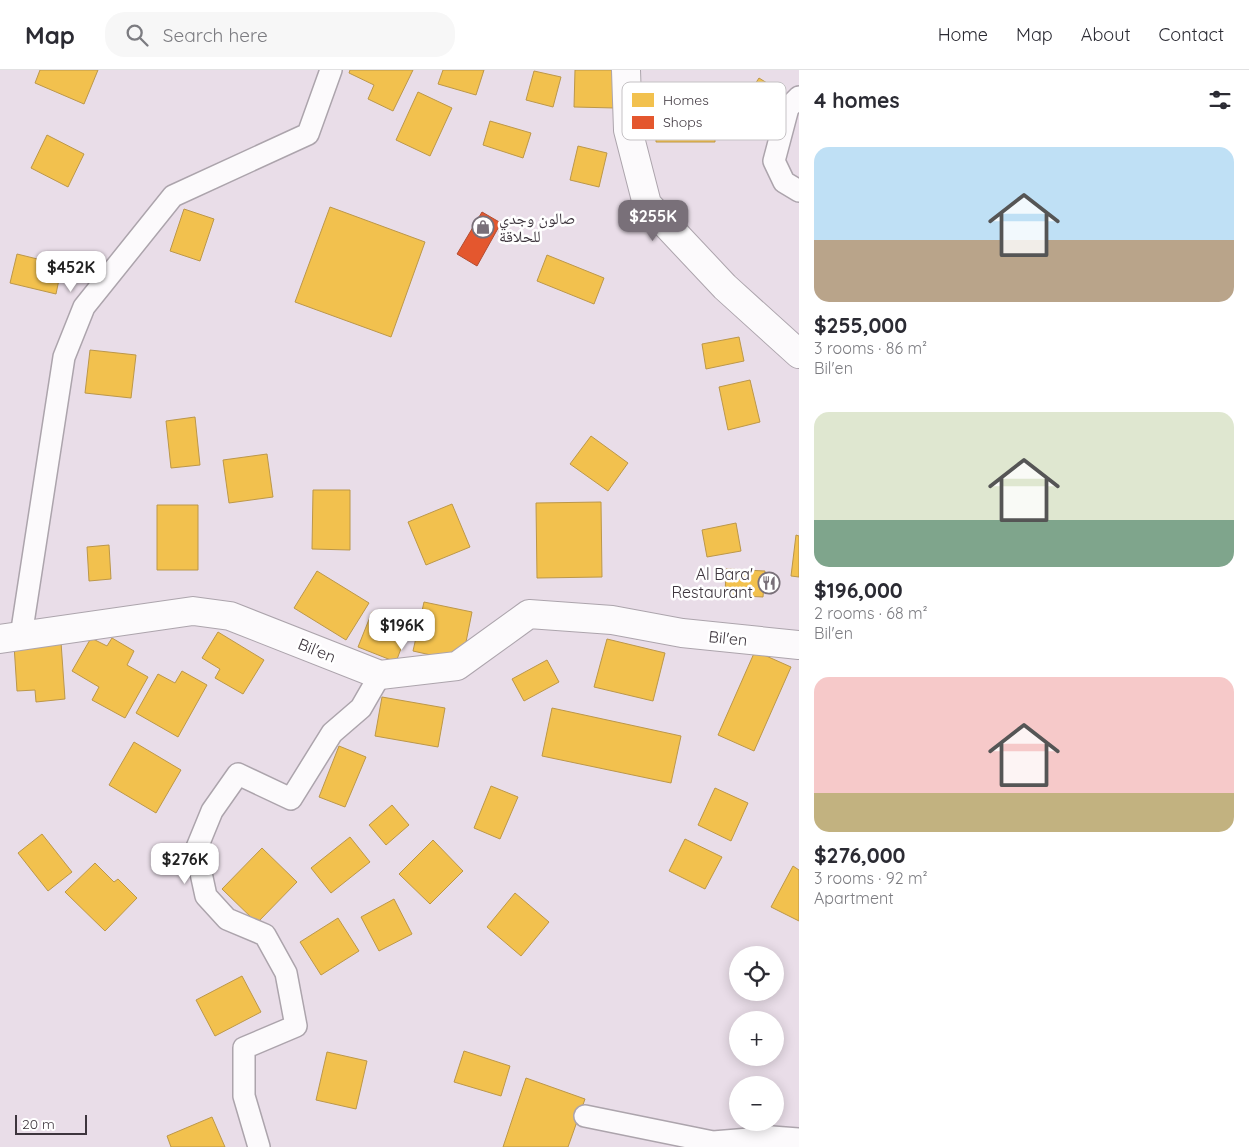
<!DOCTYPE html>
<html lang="en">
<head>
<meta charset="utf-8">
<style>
  :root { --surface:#fff; --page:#f7f7f7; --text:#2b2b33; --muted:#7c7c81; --line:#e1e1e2; --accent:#797079 }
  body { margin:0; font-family:Quicksand,"Noto Naskh Arabic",sans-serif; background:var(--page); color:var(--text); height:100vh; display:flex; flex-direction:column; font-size:19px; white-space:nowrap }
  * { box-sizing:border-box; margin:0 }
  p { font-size:16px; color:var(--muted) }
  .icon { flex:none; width:28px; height:28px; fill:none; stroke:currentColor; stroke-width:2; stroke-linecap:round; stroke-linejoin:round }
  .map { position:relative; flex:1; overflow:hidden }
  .details { display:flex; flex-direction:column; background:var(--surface); width:450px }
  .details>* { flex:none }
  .tools { position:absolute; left:729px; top:876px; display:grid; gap:10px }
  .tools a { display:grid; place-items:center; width:55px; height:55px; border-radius:50%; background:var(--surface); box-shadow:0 2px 12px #0003; font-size:25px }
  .scale { position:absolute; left:15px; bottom:12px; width:72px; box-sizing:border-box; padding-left:5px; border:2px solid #3d353d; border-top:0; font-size:14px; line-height:18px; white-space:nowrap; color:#3d353d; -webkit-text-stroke:4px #fff; paint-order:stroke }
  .price { position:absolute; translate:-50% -42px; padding:0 11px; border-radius:10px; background:#fff; color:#222; font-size:16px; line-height:32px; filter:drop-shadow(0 1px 2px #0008) }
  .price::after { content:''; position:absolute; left:50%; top:30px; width:15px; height:11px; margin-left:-8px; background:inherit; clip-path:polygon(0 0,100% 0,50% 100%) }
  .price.current { background:var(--accent); color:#fff }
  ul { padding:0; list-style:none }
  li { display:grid; align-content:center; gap:10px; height:265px; padding:0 15px }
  li span { display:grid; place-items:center; height:155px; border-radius:15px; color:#555 }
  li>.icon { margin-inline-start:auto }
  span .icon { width:90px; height:90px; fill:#fffc; stroke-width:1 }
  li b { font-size:21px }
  h2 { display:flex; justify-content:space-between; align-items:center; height:60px; padding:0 15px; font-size:21px }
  header { display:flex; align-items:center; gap:30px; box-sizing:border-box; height:70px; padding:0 25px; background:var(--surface); border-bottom:1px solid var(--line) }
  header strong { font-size:24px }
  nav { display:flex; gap:28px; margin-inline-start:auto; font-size:18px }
  .search { width:350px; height:45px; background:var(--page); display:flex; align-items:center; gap:12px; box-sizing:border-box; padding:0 18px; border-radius:20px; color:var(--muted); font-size:19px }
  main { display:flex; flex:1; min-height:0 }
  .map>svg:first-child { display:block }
  .homes { fill:#f2c14e; stroke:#bc9749 }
  .shops { fill:#e4572e; stroke:#b24d32 }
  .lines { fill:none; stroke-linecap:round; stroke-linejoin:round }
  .street-casing { stroke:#aca4ac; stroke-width:24 }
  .secondary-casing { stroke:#aca4ac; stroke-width:30 }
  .street { stroke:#fcfafc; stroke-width:21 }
  .secondary { stroke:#fcfafc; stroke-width:28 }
  .labels { text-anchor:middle; stroke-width:5; stroke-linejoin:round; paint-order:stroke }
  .poi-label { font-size:16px; fill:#3d353d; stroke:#fff; text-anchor:start }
  .street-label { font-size:16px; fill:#3d353d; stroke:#fff }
  .key { fill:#fff; stroke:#c5c2c5; stroke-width:1 }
  .key-label { font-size:14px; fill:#3d353d }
</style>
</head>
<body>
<header>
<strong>Map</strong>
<div class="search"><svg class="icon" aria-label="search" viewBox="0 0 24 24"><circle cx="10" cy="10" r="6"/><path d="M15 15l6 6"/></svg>Search here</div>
<nav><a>Home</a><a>Map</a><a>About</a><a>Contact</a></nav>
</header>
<main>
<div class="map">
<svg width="799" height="1077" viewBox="0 0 799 1077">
  <rect width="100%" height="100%" fill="#e9dde8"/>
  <path class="homes" d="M40,0H98L84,34L35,13Z
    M350,0H413L393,41L368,29L374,15L349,3Z
    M443,0H484L476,25L438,14Z
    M575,0H616L615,38L574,37Z
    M534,1L561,7L553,37L526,30Z
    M759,8L775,18L758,44L742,34Z
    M656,19H715V72H656Z
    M418,22L452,38L430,86L396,70Z
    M490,51L531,63L523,88L483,75Z
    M47,65L84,84L68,117L31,98Z
    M578,76L607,83L599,117L570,110Z
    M330,137L425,172L391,267L295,232Z
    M184,139L214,149L200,191L170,181Z
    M17,184L62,195L56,224L10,213Z
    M547,185L604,208L594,234L537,211Z
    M739,267L744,291L706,299L702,274Z
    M90,280L136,285L131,328L85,323Z
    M750,310L760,352L728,360L719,317Z
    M195,347L200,395L171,398L166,351Z
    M591,366L628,393L608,421L570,394Z
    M267,384L273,427L229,433L223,390Z
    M313,420H350V480L312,479Z
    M601,432L602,507L537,508L536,433Z
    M452,434L470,477L426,495L408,452Z
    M157,435H198V500H157Z
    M736,453L741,481L707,487L702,460Z
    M796,465L799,466V507L791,506Z
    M109,475L111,509L89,511L87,477Z
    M726,499L765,501L763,527L725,525Z
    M317,501L369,533L346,570L294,538Z
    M424,532L472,542L462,592L413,581Z
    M372,542L409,557L396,592L358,577Z
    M218,562L264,590L243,624L215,608L220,599L202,588Z
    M91,568L107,576L112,568L134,581L127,595L148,607L125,648L92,630L99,617L72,601Z
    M607,569L665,583L653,631L594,617Z
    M61,572L65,629L36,632L35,620L17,621L14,575Z
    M755,581L791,597L754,681L718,665Z
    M547,590L559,612L524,631L512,609Z
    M182,601L207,615L178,667L136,643L158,604L175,613Z
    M382,627L445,638L438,677L375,666Z
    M552,638L681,666L671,713L542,686Z
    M134,672L181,700L156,743L109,715Z
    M339,676L366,687L345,737L319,727Z
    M491,716L518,727L500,769L474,758Z
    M715,718L748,733L731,771L698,755Z
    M392,735L409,755L386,775L369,755Z
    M42,764L72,802L48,821L18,783Z
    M350,767L370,792L331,823L311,798Z
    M685,769L722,787L705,819L669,801Z
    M433,770L463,801L430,834L399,804Z
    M262,778L297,812L257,853L222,819Z
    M95,793L114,812L118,809L137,828L105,861L65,822Z
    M793,796L799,800V851L771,837Z
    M515,823L549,852L521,886L487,857Z
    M394,829L412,864L379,881L361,847Z
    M338,848L359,881L321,905L300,872Z
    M242,906L261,942L215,966L196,930Z
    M464,981L510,996L501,1026L454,1012Z
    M327,982L367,991L356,1039L316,1030Z
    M526,1008L585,1029L568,1077H503Z
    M212,1047L225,1077H171L167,1066Z"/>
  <path class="shops" d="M482,142L501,153L477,196L457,184Z"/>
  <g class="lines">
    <g class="street-casing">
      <path id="street" d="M799,27L788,38L774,91L784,112L799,121
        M21,566L64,287L84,237L173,126L308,64L331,0
        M585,1046L713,1072L772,1067L799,1069
        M259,1077L244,1026V978L296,956L286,903L265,865L227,849L206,826L196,780L212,741L238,704L291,729L332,663L361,638L380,605"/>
    </g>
    <g class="secondary-casing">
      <path id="secondary" d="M626,0L628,60L647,134L725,217L799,284
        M0,569L193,541L230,546L380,605L457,596L529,544L612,550L682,563L799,575"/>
    </g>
    <use href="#street" class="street"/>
    <use href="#secondary" class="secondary"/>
  </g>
  <defs>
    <g id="shop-ring" transform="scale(1.125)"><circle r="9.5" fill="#fff" stroke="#797079" stroke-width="1.5"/><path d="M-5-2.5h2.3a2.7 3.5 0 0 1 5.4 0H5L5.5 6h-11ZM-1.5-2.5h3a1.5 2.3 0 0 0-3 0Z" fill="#797079"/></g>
    <g id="restaurant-ring" transform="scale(1.125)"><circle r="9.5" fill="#fff" stroke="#797079" stroke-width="1.5"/><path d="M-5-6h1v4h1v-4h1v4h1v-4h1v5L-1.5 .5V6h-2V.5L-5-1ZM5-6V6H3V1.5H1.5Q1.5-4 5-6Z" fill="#797079"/></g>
  </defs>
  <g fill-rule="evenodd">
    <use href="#shop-ring" x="483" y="157"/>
    <use href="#restaurant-ring" x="769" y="513"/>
  </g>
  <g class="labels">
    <g class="poi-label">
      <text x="499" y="154">صالون وجدي<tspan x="499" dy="18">للحلاقة</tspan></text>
      <text x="753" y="510" text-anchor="end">Al Bara'<tspan x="753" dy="18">Restaurant</tspan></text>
    </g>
    <g class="street-label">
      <text transform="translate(728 568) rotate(6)" y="6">Bil'en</text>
      <text transform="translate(317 580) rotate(22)" y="6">Bil'en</text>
    </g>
  </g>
  <rect x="622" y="12" width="164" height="58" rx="8" class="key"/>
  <rect x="632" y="23" width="22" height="14" fill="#f2c14e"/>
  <rect x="632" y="46" width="22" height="13" fill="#e4572e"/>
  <g class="key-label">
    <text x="663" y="35">Homes</text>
    <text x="663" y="57">Shops</text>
  </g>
</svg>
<div class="tools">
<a><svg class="icon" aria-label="locate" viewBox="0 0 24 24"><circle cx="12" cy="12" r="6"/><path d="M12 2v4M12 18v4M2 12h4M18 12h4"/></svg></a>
<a>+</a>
<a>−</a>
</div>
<div class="scale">20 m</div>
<b class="price current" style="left:653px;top:172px">$255K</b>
<b class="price" style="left:71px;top:223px">$452K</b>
<b class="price" style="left:402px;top:581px">$196K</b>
<b class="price" style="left:185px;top:815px">$276K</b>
</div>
<section class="details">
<h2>4 homes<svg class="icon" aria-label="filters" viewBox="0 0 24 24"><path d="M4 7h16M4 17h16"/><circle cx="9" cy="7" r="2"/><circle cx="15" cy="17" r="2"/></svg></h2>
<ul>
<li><span style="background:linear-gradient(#bfe0f5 60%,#b9a48a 0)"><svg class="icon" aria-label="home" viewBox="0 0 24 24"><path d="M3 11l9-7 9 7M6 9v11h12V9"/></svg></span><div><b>$255,000</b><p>3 rooms · 86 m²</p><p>Bil'en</p></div></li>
<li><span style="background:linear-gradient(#dfe7d0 70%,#7fa58c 0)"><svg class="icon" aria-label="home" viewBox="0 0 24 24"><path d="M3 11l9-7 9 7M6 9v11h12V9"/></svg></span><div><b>$196,000</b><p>2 rooms · 68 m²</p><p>Bil'en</p></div></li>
<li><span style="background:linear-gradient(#f6c9c9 75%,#c2b280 0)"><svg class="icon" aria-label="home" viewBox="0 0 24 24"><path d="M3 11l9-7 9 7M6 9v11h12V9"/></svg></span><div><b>$276,000</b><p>3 rooms · 92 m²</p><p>Apartment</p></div></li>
</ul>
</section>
</main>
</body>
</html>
